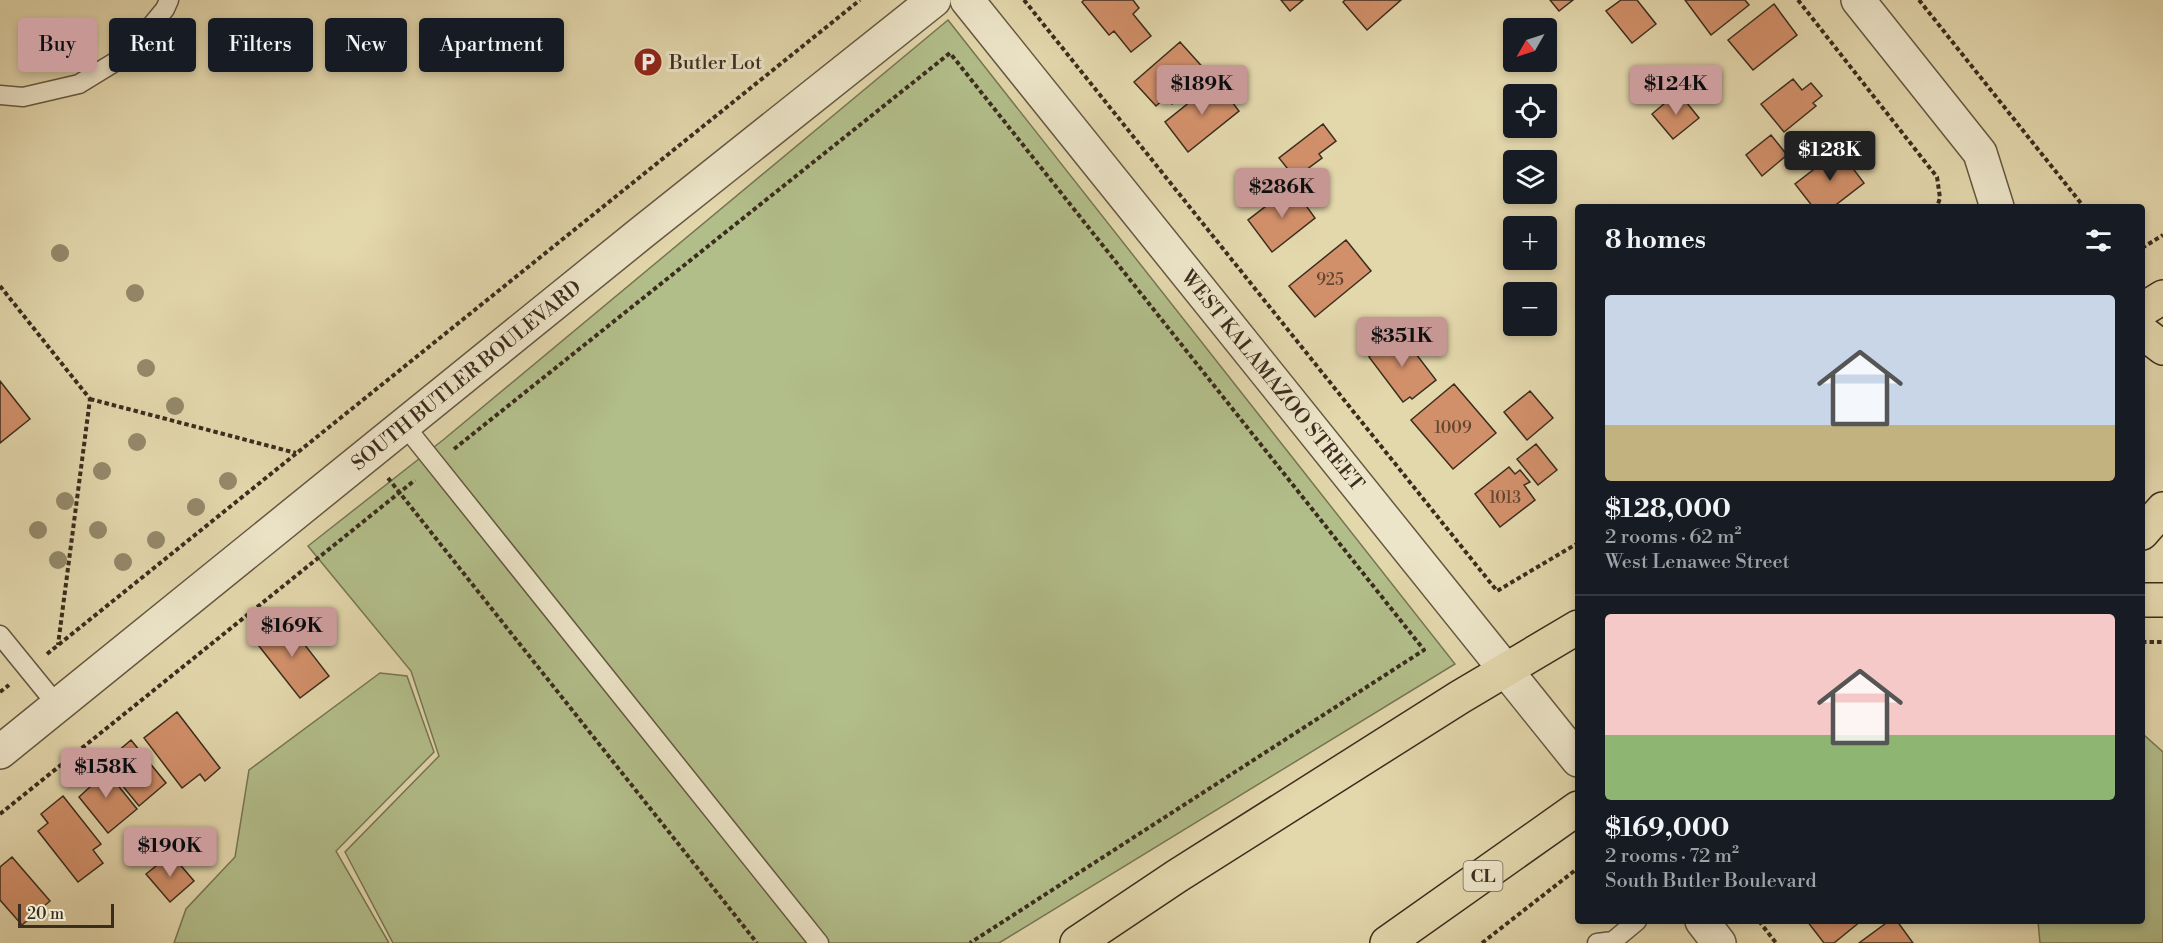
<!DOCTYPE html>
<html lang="en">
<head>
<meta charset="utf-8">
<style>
  :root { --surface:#171b24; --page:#242831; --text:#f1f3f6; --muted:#9ea1a6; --line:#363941; --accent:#c59692 }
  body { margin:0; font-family:"Libre Bodoni",serif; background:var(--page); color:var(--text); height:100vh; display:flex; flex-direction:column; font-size:22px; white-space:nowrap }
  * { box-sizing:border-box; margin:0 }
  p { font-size:20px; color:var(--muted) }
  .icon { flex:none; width:33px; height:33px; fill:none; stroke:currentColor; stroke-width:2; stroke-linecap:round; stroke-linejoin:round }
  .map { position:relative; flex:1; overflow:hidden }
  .panel { position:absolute; left:1575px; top:204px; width:570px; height:720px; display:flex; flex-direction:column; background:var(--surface); border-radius:6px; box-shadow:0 3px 9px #0003 }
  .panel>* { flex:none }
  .hud { position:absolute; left:18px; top:18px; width:570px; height:54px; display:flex; gap:12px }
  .needle { width:39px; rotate:231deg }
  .tools { position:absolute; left:1503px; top:18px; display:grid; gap:12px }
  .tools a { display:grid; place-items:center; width:54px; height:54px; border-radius:6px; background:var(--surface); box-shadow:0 3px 9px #0003; font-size:30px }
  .scale { position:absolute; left:18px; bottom:15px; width:96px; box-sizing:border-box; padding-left:6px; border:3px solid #3b2d1e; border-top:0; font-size:16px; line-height:21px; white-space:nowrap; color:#3b2d1e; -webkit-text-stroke:4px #ede5c9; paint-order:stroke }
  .price { position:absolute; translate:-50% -51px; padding:0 14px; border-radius:6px; background:var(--accent); color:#111; font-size:20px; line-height:39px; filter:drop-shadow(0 2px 3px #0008) }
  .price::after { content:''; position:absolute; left:50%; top:36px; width:18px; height:14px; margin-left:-9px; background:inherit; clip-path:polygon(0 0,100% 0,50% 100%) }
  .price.on { background:#222; color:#fff }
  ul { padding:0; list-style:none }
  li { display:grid; align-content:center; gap:12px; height:318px; padding:0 30px }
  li+li { border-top:2px solid var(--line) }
  li span { display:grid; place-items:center; height:186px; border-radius:6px; color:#555 }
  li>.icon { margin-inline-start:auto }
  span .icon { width:108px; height:108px; fill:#fffc; stroke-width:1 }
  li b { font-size:26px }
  h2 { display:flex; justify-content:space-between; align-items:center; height:72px; padding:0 30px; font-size:26px }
  .pill { padding:0 21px; border-radius:6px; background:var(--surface); box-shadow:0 3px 9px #0003; font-size:21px; line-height:54px }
  .pill.on { background:var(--accent); color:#111 }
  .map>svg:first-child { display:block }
  .green { fill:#b2be8a; stroke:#767654; stroke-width:1.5 }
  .building { fill:#d2906a; stroke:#3b2d1e; stroke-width:1.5 }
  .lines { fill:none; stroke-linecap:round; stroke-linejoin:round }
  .service-casing { stroke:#655842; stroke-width:21 }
  .minor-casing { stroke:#655842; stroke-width:36 }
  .tertiary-casing { stroke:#655842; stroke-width:36 }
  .primary-casing { stroke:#3b2d1e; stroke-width:36 }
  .path { stroke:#3b2d1e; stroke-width:4; stroke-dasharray:4.5 3; stroke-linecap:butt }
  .service { stroke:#ede5c9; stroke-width:18 }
  .minor { stroke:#ede5c9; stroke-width:33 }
  .tertiary { stroke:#ede5c9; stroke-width:33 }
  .primary { stroke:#e3d7ac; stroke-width:33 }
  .tree { fill:#94896a }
  .labels { text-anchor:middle; stroke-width:6; stroke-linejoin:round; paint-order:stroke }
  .number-label { font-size:16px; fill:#614631 }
  .shield { fill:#ede5c9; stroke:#706451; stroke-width:1.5 }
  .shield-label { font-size:18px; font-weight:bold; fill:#3b2d1e }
  .poi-label { font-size:20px; fill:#3b2d1e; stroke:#ede5c9; text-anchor:start }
  .street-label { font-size:20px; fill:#3b2d1e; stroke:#ede5c9 }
</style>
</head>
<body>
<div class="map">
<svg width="2163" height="943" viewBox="0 0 2163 943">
  <rect width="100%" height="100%" fill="#e3d7ac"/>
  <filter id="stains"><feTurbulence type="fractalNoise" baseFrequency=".00333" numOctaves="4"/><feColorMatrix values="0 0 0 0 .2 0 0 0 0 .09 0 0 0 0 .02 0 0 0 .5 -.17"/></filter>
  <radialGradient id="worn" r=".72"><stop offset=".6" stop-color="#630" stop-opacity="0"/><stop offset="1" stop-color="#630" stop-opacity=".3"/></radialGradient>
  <path class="green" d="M948,20L1455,664L999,943H393L345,852L439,756L411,671L308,546L443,440Z
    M380,673L407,676L434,752L336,851L389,943H174L186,909L235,857L249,770Z
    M2142,735H2144L2163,752V943H2040L2038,921H2142Z"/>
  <path class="building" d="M1084,0H1133L1139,8L1133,14L1151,36L1131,52L1114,31L1109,35L1082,2Z
    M1281,0H1303L1290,11Z
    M1345,0H1401L1367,30L1343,2Z
    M1550,0H1573L1559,11Z
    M1621,0H1637L1656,24L1632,43L1606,11Z
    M1685,0H1745L1749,5L1711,35Z
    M1774,4L1797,35L1753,70L1728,40Z
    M1180,42L1207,72L1172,104L1165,98L1156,106L1134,82Z
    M1793,79L1802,90L1811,83L1822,96L1813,103L1816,106L1784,132L1761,104Z
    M1216,81L1239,111L1188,152L1165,122Z
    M1678,92L1699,118L1673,139L1652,114Z
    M1323,124L1336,141L1319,154L1322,158L1295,178L1279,158Z
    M1771,135L1787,155L1762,176L1746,155Z
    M1839,150L1864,183L1833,207H1813L1795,184Z
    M1292,186L1315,218L1272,252L1248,220Z
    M1346,240L1371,271L1315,317L1289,286Z
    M1400,333L1436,380L1412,399L1410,397L1403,402L1369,357Z
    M0,381L30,419L0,443Z
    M1454,384L1496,433L1453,469L1411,420Z
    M1530,391L1553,418L1527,440L1504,412Z
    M1536,444L1557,470L1538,485L1517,459Z
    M1509,467L1515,474L1520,470L1530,482L1524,485L1535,500L1500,527L1475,494Z
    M284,618L329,676L300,698L255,641Z
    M177,712L220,768L205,781L200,774L182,788L144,738Z
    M131,740L166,783L139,806L104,763Z
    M99,762L137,809L108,833L79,797L91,786L82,776Z
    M63,796L101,844L93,850L103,863L78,882L38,831L48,823L41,814Z
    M171,854L194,881L170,902L146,874Z
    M12,857L50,901L22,925L0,900V867Z
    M1807,921H1861L1834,943H1824Z
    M1889,921H1897L1913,943H1859Z"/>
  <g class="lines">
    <g class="service-casing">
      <path id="service" d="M0,95L23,97L79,84L128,54L165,9L169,0
        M405,426L819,943
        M0,635L57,705
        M1597,943L1613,941L1637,921"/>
    </g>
    <g class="minor-casing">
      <path id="minor" d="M1858,0L1980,153L1997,207
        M0,752L640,234L934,0
        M1702,921L1719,943"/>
    </g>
    <g class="tertiary-casing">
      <path id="tertiary" d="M967,0L1578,760"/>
    </g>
    <g class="primary-casing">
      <path id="primary" d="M2142,310L2163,297
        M2142,332L2163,348
        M2142,533L2163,509
        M2142,600H2163
        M1077,943L1177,876L1460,697L1578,627
        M1387,943L1578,808"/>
    </g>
    <path class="path" d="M1024,0L1497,591L1578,543
      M1798,0L1937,177L1940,198L1937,207
      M1919,0L2084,207
      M2142,248L2163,235
      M0,286L90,399L58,645
      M90,399L296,453
      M454,449L950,53L1424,650L970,943
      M388,478L757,943
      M2142,642H2163
      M47,654L860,0
      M0,692L9,685
      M0,814L415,480
      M1759,921L1776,943
      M1482,943L1578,868"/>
    <use href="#service" class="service"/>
    <use href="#minor" class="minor"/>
    <use href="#tertiary" class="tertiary"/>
    <use href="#primary" class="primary"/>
  </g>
  <g class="tree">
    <circle cx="60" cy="253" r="9"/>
    <circle cx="135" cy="293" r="9"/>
    <circle cx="146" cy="368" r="9"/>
    <circle cx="175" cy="406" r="9"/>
    <circle cx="137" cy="442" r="9"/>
    <circle cx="102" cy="471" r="9"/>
    <circle cx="228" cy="481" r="9"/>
    <circle cx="65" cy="501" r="9"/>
    <circle cx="196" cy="507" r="9"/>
    <circle cx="38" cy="530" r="9"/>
    <circle cx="98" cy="530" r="9"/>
    <circle cx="156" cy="540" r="9"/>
    <circle cx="58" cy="560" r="9"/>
    <circle cx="123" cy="562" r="9"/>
  </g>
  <defs>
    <g id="parking-disc" transform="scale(1.5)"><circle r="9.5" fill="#8f2418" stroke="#ede5c9"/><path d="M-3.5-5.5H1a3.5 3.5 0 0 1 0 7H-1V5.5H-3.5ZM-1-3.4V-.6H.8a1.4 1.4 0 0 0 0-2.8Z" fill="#fff"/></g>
  </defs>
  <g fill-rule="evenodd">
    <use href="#parking-disc" x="648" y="62"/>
  </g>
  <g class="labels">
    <g class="number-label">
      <text x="1330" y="285">925</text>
      <text x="1453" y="433">1009</text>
      <text x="1505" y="503">1013</text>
    </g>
    <rect class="shield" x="1463.5" y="861" width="39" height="30" rx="4.5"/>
    <g class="shield-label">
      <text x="1483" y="882">CL</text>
    </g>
    <g class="poi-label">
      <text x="669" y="69">Butler Lot</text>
    </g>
    <g class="street-label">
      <text transform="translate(466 375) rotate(-39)" y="7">SOUTH BUTLER BOULEVARD</text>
      <text transform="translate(1273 380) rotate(51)" y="7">WEST KALAMAZOO STREET</text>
    </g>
  </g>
  <rect width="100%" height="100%" filter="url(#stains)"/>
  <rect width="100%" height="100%" fill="url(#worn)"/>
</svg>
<div class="tools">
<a><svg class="needle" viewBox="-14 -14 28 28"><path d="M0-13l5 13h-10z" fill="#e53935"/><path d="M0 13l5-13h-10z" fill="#9ea1a6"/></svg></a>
<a><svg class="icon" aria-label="locate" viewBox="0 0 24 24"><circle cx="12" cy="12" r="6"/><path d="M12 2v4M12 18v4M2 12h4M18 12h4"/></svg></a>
<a><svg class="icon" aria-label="layers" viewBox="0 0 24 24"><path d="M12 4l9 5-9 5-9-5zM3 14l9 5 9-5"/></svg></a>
<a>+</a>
<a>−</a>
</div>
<div class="scale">20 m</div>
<b class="price" style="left:1202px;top:116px">$189K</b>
<b class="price" style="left:1676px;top:116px">$124K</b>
<b class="price on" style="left:1830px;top:182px">$128K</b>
<b class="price" style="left:1282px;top:219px">$286K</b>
<b class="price" style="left:1402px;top:368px">$351K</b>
<b class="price" style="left:292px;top:658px">$169K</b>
<b class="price" style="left:106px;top:799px">$158K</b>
<b class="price" style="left:170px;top:878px">$190K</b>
<div class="hud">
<a class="pill on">Buy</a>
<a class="pill">Rent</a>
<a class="pill">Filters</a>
<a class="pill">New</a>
<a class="pill">Apartment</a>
</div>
<section class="panel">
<h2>8 homes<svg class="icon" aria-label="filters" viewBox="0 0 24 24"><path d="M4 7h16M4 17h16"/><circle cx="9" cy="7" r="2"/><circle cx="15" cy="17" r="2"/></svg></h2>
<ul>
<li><span style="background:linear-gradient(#c9d6e8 70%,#c2b280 0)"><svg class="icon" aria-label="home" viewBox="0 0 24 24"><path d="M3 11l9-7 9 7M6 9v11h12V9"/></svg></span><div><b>$128,000</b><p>2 rooms · 62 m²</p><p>West Lenawee Street</p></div></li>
<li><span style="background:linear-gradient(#f6c9c9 65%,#8fb573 0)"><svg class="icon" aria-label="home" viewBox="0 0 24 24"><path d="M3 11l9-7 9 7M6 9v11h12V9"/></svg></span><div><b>$169,000</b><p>2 rooms · 72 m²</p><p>South Butler Boulevard</p></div></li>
</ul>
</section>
</div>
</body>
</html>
